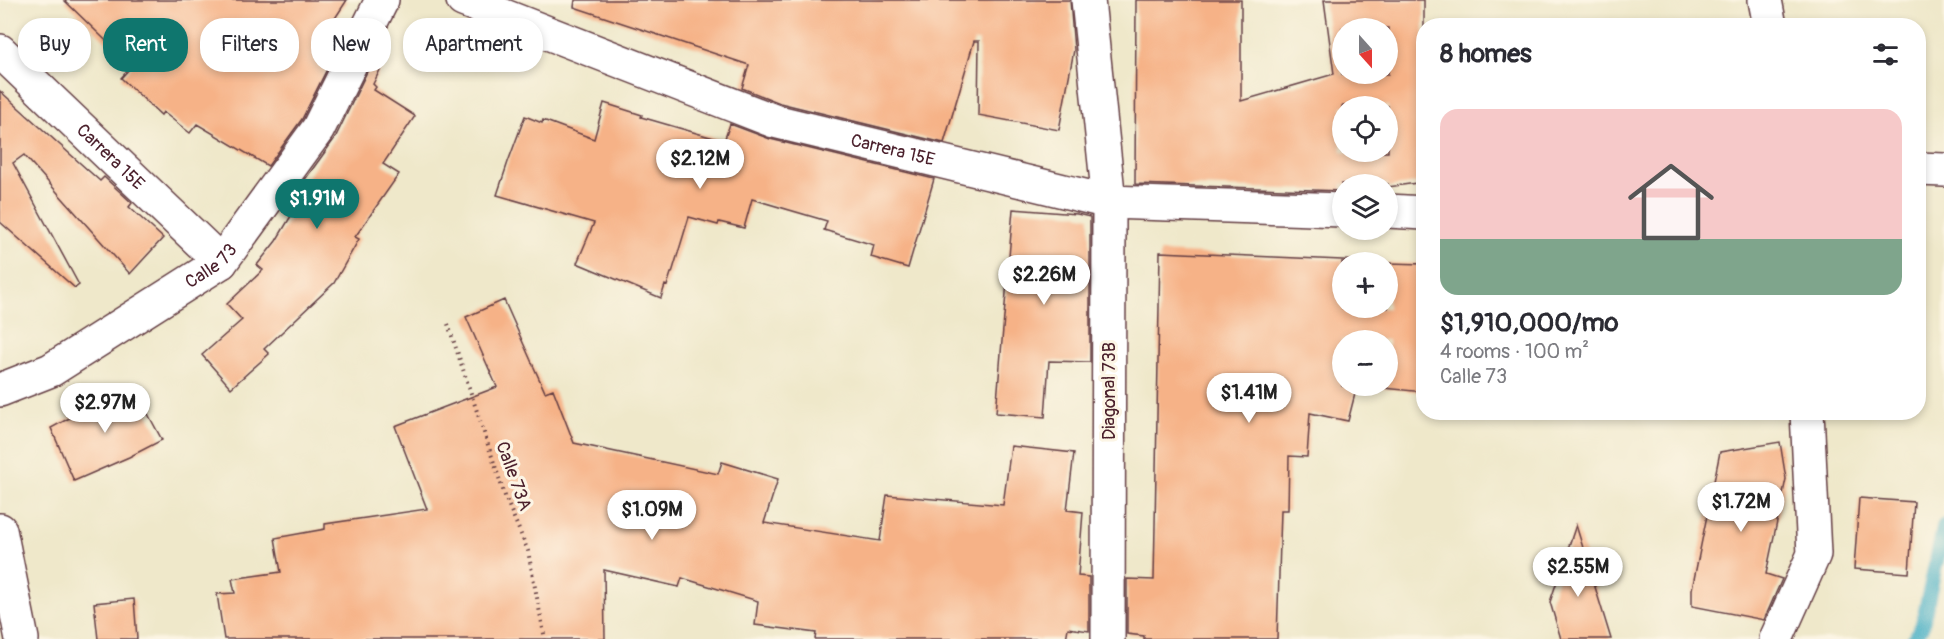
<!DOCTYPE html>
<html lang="en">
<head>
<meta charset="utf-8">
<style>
  :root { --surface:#fff; --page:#f7f7f7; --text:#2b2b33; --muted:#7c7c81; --accent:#0f766e }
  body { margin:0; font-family:Pangolin,sans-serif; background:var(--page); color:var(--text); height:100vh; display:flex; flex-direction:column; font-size:22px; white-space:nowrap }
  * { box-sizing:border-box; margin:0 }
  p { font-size:20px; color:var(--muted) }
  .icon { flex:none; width:33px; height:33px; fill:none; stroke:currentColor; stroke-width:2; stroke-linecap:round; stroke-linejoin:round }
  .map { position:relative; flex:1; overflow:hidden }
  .panel { position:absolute; left:1416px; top:18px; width:510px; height:402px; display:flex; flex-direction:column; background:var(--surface); border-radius:24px; box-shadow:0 3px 9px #0003 }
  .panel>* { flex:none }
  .banner { position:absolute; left:18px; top:18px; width:570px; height:54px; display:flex; gap:12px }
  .needle { width:39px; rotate:159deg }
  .tools { position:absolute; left:1332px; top:18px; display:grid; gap:12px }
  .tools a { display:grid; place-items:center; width:66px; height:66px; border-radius:50%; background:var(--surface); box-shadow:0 3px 9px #0003; font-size:30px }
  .price { position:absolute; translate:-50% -51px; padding:0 14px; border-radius:21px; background:#fff; color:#222; font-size:20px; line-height:39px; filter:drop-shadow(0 2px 3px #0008) }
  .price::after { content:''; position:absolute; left:50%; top:36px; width:18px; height:14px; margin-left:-9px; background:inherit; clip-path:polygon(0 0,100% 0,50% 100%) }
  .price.current { background:var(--accent); color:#fff }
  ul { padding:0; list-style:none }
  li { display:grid; align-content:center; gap:12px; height:318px; padding:0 24px }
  li span { display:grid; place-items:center; height:186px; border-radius:18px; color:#555 }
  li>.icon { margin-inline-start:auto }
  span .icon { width:108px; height:108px; fill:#fffc; stroke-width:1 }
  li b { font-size:26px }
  h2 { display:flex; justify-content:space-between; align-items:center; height:72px; padding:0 24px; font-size:26px }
  .tag { padding:0 21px; border-radius:24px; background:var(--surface); box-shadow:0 3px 9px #0003; font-size:21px; line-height:54px }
  .tag.current { background:var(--accent); color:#fff }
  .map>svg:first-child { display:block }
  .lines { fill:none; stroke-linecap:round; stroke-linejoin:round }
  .stream { stroke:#46afc5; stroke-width:15 }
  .building { fill:#f6b287; fill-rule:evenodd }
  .minor-casing { stroke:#633d43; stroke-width:36 }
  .path { stroke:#633d43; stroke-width:4; stroke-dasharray:1.5 4.5; stroke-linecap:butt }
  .minor { stroke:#fff; stroke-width:33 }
  .labels { text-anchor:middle; stroke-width:6; stroke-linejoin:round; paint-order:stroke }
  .street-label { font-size:18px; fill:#4a1f2b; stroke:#fcf5e5 }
</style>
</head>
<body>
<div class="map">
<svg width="1944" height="639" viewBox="0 0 1944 639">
  <rect width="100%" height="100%" fill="#fcf5e5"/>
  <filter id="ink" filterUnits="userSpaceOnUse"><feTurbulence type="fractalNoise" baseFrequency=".0167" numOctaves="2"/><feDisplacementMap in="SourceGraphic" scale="12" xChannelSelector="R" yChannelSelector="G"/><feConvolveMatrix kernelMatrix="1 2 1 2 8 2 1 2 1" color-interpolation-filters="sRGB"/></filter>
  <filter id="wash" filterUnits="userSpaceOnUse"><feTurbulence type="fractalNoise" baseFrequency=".008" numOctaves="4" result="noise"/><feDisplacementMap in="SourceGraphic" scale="24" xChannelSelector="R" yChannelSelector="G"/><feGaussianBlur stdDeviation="1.35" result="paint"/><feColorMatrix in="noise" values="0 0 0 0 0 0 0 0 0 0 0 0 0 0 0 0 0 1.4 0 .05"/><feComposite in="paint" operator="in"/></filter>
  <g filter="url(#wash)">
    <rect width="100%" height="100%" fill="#efe8ca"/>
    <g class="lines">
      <path class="stream" d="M1914,639L1922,626L1944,526"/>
    </g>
    <g id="blocks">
      <path class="building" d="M64,0H347L330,26L345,33L302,119L268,166L197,124L190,133L163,112L161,115L121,78L132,66Z
        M575,0H1070L1074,50L1059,130L978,115L979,41H974L944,143L780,103L742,88L749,65L574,7Z
        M1136,0H1241V101L1334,74L1324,0H1424V182L1388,187V184H1342V191L1135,184ZM1342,28H1388V74H1342ZM1342,106H1388V152H1342Z
        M378,49L388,54L373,84L376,87L374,90L415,116L383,164L399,174L355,237L359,239L334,283L264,349L269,354L231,388L202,355L242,320L227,304L263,270L257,265L276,241L303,196L296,192L335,138Z
        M0,91L100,181L104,177L132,203L129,207L163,238L130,274L24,155L13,163L79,285L75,288L0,222Z
        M604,103L642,115L641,117L724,141L730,124L770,139L934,179L908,268L871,257L874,245L824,230L827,221L752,199L744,228L719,222L718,225L689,217L672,273H671L667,286L665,285L661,298L577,263L594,223L497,195L508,162L525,116L542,123L543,120L594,139Z
        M1013,209L1077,214L1090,217V362L1049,361L1045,417L996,413Z
        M1160,252L1387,262H1342V308H1388V263L1424,264V392L1363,386H1388V340H1342V386H1357L1348,421L1310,413L1307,457L1289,456L1288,510H1281L1277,639H1144V636L1127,634V579L1154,580Z
        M504,300L545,392L553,389L574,443L718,474L722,462L778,479L764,523L880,541L887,495L1003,505L1011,446L1074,453L1067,510L1083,512L1078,576L1089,577V631L1068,628L1066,639H815L816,633L755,625L758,601L682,578L679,587L604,570L605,639H224L217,594L235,593L232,579L281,572L275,538L325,529V524L427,509L395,426L497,387L466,317Z
        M134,388L162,440L129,457L74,481L51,428L86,409Z
        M1780,442L1786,479L1766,574L1782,579L1764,620L1692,606V589L1720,452Z
        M1859,498L1914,502L1909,573L1854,569Z
        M1576,525L1611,639H1561L1550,602Z
        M134,599L137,639H98L94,603Z"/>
    </g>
  </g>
  <g filter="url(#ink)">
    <use href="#blocks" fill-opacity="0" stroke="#633d43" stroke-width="1.5"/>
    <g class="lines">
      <g class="minor-casing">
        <g id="minor">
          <path id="s1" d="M463,0L774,121L1109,202L1342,210"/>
          <path d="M1088,0L1109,202L1108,639"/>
          <path d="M1765,0L1770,26"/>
          <path id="s2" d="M0,51L221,262"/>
          <path d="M1918,169L1944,170"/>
          <path d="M1388,211L1424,213"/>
          <path id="s3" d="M0,390L51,370L221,262L318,129L382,0"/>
          <path d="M0,530L22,639"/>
          <path d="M1776,639L1814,554L1807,412"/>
        </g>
      </g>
      <path class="path" d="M448,324L506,499L528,551L545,639"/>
      <use href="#minor" class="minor"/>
    </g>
  </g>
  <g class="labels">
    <g class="street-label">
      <text dy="6" stroke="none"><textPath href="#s1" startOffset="456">Carrera 15E</textPath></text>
      <text dy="6" stroke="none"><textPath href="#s2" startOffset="153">Carrera 15E</textPath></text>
      <text dy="6" stroke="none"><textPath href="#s3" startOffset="246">Calle 73</textPath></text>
      <text transform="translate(1109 391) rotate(-90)" y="6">Diagonal 73B</text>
      <text transform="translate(514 476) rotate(70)" y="6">Calle 73A</text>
    </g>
  </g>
</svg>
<div class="tools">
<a><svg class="needle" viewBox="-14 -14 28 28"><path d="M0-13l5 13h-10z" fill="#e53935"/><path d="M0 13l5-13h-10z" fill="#7c7c81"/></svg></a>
<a><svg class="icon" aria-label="locate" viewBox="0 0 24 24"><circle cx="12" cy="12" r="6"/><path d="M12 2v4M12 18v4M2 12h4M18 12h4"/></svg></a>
<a><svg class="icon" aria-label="layers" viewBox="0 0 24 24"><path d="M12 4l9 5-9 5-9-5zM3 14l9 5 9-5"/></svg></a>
<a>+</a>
<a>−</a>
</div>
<b class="price" style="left:700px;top:190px">$2.12M</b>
<b class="price current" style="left:317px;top:230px">$1.91M</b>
<b class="price" style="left:1044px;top:306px">$2.26M</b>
<b class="price" style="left:1249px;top:424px">$1.41M</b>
<b class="price" style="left:105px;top:434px">$2.97M</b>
<b class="price" style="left:1741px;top:533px">$1.72M</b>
<b class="price" style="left:652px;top:541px">$1.09M</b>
<b class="price" style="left:1578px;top:598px">$2.55M</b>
<div class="banner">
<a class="tag">Buy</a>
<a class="tag current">Rent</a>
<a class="tag">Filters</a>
<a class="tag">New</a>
<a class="tag">Apartment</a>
</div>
<section class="panel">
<h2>8 homes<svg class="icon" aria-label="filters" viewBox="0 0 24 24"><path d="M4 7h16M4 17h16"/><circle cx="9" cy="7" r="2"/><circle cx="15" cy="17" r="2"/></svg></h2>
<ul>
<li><span style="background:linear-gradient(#f6c9c9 70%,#7fa58c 0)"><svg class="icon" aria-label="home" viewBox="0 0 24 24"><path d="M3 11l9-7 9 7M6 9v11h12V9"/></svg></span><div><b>$1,910,000/mo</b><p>4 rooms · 100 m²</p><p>Calle 73</p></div></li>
</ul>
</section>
</div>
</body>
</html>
